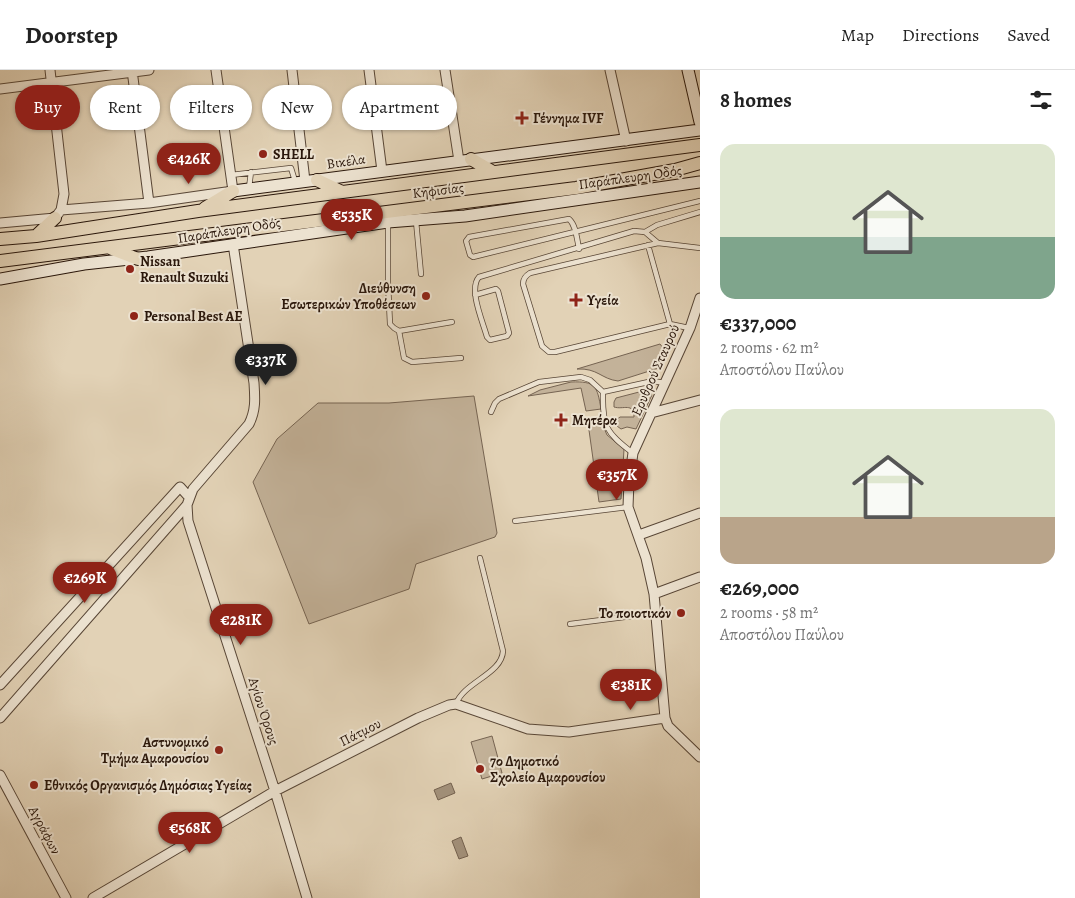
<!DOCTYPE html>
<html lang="en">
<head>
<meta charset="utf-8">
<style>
  :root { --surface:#fff; --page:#f2f2f2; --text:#222; --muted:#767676; --line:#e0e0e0; --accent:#8f2418 }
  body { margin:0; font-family:Alegreya,serif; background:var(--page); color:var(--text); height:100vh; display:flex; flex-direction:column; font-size:19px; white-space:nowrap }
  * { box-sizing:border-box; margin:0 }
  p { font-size:16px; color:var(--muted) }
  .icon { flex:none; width:28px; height:28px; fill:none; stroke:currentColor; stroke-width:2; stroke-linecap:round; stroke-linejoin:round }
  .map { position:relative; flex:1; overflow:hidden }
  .details { display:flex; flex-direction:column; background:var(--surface); width:375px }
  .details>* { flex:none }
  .top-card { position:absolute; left:15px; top:15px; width:475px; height:45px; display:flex; gap:10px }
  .price { position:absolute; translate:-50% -42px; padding:0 11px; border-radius:18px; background:var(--accent); color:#fff; font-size:16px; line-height:32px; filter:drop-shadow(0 1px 2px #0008) }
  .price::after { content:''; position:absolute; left:50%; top:30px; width:15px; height:11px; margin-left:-8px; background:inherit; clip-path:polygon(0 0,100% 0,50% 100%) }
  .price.active { background:#222; color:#fff }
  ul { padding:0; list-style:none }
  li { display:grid; align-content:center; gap:10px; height:265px; padding:0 20px }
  li span { display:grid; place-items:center; height:155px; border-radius:15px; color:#555 }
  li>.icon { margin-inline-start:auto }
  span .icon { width:90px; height:90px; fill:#fffc; stroke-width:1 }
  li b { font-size:21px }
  h2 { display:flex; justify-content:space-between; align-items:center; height:60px; padding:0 20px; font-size:21px }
  .tag { padding:0 18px; border-radius:22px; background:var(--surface); box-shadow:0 1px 4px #0004; font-size:18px; line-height:45px }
  .tag.active { background:var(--accent); color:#fff }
  header { display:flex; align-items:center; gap:30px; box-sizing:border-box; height:70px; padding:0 25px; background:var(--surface); border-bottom:1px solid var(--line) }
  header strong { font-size:24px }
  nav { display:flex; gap:28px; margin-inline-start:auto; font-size:18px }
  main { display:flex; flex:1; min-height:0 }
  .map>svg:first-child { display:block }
  .green { fill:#c3b299; stroke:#766452 }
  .water { fill:#a3927c; stroke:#73614f }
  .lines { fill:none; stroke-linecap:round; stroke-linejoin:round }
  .lane-casing { stroke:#584636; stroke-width:6 }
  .street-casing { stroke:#584636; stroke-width:11 }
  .secondary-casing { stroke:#2a170b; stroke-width:13 }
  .primary-casing { stroke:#2a170b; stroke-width:14 }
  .lane { stroke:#ece2d0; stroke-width:4.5 }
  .street { stroke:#ece2d0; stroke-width:9 }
  .secondary { stroke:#ece2d0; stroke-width:11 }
  .primary { stroke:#e2d2b6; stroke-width:12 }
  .poi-dot { fill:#8f2418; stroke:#ece2d0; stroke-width:2 }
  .labels { text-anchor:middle; stroke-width:4; stroke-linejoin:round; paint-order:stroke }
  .poi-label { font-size:14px; font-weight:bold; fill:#2a170b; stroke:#ece2d0; text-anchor:start }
  .street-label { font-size:14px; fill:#2a170b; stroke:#ece2d0 }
</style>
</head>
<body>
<header>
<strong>Doorstep</strong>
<nav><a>Map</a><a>Directions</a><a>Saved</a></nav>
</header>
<main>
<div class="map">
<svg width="700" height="828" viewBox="0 0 700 828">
  <rect width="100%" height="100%" fill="#e2d2b6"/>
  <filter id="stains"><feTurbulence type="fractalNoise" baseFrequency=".004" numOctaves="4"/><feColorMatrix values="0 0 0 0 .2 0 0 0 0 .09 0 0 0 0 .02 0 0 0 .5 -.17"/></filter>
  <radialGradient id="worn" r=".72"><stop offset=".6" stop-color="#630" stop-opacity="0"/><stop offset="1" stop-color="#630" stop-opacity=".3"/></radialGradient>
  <path class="green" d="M660,274C667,282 665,288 662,297L618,311C601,309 598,298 577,299Z
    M571,312C596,311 597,316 601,339L586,341L581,318L528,326L540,320Z
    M643,321H649L652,325L636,359L627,357L621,359L617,356L615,351L620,347H634C634,332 623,340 614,337V332L616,328Z
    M474,326L497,463L495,467L416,494L409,519L309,554L253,412L277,369L318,333H389Z
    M601,351L607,365L624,379L621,429L599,432L588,353Z
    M492,666L502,703L482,709L471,672Z"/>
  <path class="water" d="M451,713L455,723L438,730L434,720Z
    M461,767L468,786L459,789L452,771Z"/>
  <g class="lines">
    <g class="lane-casing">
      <path id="lane" d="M231,105L291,98L295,111
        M249,118L251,102
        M416,151L421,204
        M388,154V213L390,254L394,258L399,261L452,252
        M645,162L657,155L700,142
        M648,175L670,254
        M579,179C577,169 576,155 569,149L469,167L466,171L470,185L473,187L700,131
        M475,225L496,219L498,221L509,263L507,266L490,270L487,267C483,252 468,219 479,207L634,161L645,162L658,173
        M689,258L670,254L555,282H549L542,276L523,214C523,209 525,206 530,203L658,173L700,178
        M399,261L404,288L412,292L461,288
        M491,342L495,333L499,329L539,312L581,307L590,310L603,322
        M633,383C606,363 602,356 603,322L653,311L665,313
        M515,451L628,437
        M570,554L656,543
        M456,634C464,612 502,604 503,581L480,488"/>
    </g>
    <g class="street-casing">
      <path id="street" d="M132,0L149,133
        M292,0L305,111
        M369,0L382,101
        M445,0L459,91
        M610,0L626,71
        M0,19L149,0
        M61,140L149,133L233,121L216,0
        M0,153L55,148L61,140L64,124L50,0
        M700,228L690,258L633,383L629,411L628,437L646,488L654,524L665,648L668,656L700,687
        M651,343L700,330
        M187,435L188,451L275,721L307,828
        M639,465L700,443
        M654,524L700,507
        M0,615L180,417L189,427
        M0,648L187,435L193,419L249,354C256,340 255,328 254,313L233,174
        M0,705L66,828
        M93,828L275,721L418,648L449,635L456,634L528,659L569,662L665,648"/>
    </g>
    <g class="secondary-casing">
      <path id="secondary" d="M688,0L700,52
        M233,121L700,60
        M0,209L84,194L148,187L388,152L465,146L700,112"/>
    </g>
    <g class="primary-casing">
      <path id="primary" d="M471,89L493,102
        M317,110L342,122
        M205,138L233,121
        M38,164L55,148
        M0,169L36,166L198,141L700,75
        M112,179L138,189
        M0,191L576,118L675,100L700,93"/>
    </g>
    <use href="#lane" class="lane"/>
    <use href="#street" class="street"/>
    <use href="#secondary" class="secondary"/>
    <use href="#primary" class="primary"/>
  </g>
  <g class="poi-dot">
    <path d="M519.5 40.5h5v5h5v5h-5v5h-5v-5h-5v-5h5z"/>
    <circle cx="263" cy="84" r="5"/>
    <circle cx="130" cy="199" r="5"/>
    <circle cx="426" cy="226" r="5"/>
    <path d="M573.5 222.5h5v5h5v5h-5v5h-5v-5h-5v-5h5z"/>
    <circle cx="134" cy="246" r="5"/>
    <path d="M558.5 342.5h5v5h5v5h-5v5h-5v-5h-5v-5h5z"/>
    <circle cx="681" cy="543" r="5"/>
    <circle cx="219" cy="680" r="5"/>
    <circle cx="480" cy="699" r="5"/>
    <circle cx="34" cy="715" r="5"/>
  </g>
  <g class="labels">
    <g class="poi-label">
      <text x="533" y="53">Γέννημα IVF</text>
      <text x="273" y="89">SHELL</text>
      <text x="140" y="196">Nissan<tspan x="140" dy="16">Renault Suzuki</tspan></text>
      <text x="416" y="223" text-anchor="end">Διεύθυνση<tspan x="416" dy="16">Εσωτερικών Υποθέσεων</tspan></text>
      <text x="587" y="235">Υγεία</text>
      <text x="144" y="251">Personal Best AE</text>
      <text x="572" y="355">Μητέρα</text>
      <text x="671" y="548" text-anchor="end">Το ποιοτικόν</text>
      <text x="209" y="677" text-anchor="end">Αστυνομικό<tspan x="209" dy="16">Τμήμα Αμαρουσίου</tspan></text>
      <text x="490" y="696">7ο Δημοτικό<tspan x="490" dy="16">Σχολείο Αμαρουσίου</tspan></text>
      <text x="44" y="720">Εθνικός Οργανισμός Δημόσιας Υγείας</text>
    </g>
    <g class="street-label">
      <text transform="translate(346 91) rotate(-8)" y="5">Βικέλα</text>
      <text transform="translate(630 107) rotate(-8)" y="5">Παράπλευρη Οδός</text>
      <text transform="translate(438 120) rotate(-7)" y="5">Κηφισίας</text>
      <text transform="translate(229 160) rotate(-9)" y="5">Παράπλευρη Οδός</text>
      <text transform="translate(655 300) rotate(-66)" y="5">Ερυθρού Σταυρού</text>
      <text transform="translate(264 641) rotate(72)" y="5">Αγίου Όρους</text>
      <text transform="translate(360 662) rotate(-27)" y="5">Πάτμου</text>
      <text transform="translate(45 760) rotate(62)" y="5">Αγράφων</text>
    </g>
  </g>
  <rect width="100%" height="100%" filter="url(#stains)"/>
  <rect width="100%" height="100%" fill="url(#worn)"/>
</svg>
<b class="price" style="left:189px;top:115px">€426K</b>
<b class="price" style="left:352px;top:171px">€535K</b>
<b class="price active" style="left:266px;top:316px">€337K</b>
<b class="price" style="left:617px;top:431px">€357K</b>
<b class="price" style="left:85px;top:534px">€269K</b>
<b class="price" style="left:241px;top:576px">€281K</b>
<b class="price" style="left:631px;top:641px">€381K</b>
<b class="price" style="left:190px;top:784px">€568K</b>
<div class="top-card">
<a class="tag active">Buy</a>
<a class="tag">Rent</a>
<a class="tag">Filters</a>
<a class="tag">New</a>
<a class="tag">Apartment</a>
</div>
</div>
<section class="details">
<h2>8 homes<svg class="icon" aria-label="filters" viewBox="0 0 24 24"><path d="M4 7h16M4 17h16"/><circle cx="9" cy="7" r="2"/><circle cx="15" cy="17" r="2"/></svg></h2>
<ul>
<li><span style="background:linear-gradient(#dfe7d0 60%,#7fa58c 0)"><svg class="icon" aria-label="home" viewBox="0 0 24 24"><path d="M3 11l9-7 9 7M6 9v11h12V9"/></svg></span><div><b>€337,000</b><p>2 rooms · 62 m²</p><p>Αποστόλου Παύλου</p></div></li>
<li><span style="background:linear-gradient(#dfe7d0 70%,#b9a48a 0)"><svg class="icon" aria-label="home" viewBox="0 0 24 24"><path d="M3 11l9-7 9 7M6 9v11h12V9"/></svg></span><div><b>€269,000</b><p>2 rooms · 58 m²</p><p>Αποστόλου Παύλου</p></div></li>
</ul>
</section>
</main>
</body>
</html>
